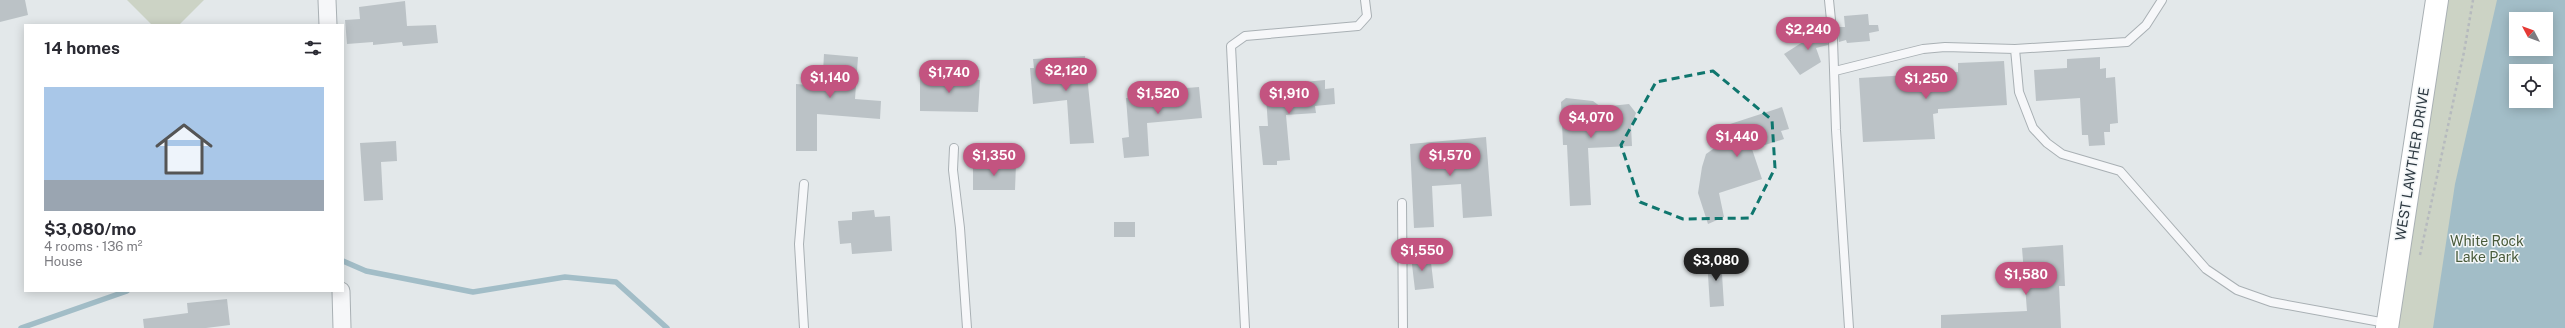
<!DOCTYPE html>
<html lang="en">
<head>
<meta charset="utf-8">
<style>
  :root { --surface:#fff; --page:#f7f7f7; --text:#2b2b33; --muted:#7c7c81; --accent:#c35480 }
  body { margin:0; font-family:"Public Sans",sans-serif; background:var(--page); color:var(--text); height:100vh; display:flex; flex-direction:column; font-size:15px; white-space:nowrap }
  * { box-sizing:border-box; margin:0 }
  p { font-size:13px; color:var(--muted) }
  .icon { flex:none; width:22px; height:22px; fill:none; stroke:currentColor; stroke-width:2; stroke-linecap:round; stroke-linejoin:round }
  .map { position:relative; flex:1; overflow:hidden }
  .side { position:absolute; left:24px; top:24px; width:320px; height:268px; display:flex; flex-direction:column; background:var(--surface); border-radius:0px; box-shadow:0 2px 10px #0003 }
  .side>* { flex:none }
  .needle { width:26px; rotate:311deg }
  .fabs { position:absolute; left:2509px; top:12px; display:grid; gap:8px }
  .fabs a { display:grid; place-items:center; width:44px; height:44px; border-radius:0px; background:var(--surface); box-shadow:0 2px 10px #0003; font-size:20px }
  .price { position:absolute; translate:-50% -34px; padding:0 9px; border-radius:14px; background:var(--accent); color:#fff; font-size:13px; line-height:26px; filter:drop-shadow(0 1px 2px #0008) }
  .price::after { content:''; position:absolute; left:50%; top:24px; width:12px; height:9px; margin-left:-6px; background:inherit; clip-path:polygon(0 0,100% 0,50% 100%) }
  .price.selected { background:#222; color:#fff }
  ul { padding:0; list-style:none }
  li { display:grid; align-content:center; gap:8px; height:212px; padding:0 20px }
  li span { display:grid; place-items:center; height:124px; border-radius:0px; color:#555 }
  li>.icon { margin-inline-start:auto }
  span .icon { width:72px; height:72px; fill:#fffc; stroke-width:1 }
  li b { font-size:17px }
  h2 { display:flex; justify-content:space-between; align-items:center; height:48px; padding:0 20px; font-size:17px }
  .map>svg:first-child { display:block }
  .green { fill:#ccd3c5; fill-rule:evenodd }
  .water { fill:#a2bdc7; fill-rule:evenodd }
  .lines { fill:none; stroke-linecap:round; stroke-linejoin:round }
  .stream { stroke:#a2bdc7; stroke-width:5.5 }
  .building { fill:#bbc2c6 }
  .lane-casing { stroke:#a9b0b4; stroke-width:10 }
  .street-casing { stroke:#a9b0b4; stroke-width:19 }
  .secondary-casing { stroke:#a9b0b4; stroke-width:24 }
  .path { stroke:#b6babe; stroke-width:2.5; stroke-dasharray:3 3; stroke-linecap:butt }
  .lane { stroke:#f6f7f9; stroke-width:8 }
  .street { stroke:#f6f7f9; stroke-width:17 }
  .secondary { stroke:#fff; stroke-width:22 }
  .marked { fill:none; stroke:#0f766e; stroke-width:3; stroke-dasharray:8 5; stroke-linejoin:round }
  .labels { text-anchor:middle; stroke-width:3; stroke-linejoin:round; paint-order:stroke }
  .street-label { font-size:14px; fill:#2d3941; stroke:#f3f6f8 }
  .park-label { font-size:14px; fill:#495b3b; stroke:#f3f6f8 }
</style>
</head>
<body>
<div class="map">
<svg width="2565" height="328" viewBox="0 0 2565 328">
  <rect width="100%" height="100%" fill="#e3e8ea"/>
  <path class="green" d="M127,0H204L179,25H152Z
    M2445,0H2565V328H2395ZM2516,19H2546V49H2516ZM2516,71H2546V101H2516Z"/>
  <path class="water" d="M2497,0H2565V328H2433L2455,184ZM2516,19H2546V49H2516ZM2516,71H2546V101H2516Z"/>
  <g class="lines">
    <path class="stream" d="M343,261L366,271L473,292L565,277L616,282L667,328
      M21,328L127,291"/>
  </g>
  <path class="building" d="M0,0H25L28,15L0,22Z
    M405,1L407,26L436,25L438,43L403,46L402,42L373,45V42L347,44L345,20L360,19L359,7Z
    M1868,14L1869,25H1878L1879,31L1869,33L1870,41L1847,43L1846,40L1839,42L1837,27H1845L1844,16Z
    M1826,27L1828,45L1816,48L1821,62L1800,75L1784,54L1809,38V28Z
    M824,54L858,57L855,99L881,101L880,119L817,114V151H796V84L808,85L810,71L823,72Z
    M1085,56L1094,143L1070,144L1067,100L1033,104L1030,68H1034L1033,59Z
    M2100,57V69L2106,68V78L2115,77L2118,123L2110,124V132H2104L2105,145L2089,146L2088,135H2082L2080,98L2036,101L2034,70L2067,68V59Z
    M2004,61L2007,105L1938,109V113L1933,114L1935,139L1863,142L1859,78L1958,72V63Z
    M942,72H949L958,79L980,80L978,112L920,111V78L935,79Z
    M1325,80V89L1334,88L1335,104L1315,106L1316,113L1286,115L1290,160L1277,161V165H1263L1259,126H1268L1266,96L1274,95L1273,85Z
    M1199,87L1202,118L1147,123L1149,156L1124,158L1122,138L1129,137L1126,98L1149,96L1148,91Z
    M1566,98L1593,101L1601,107L1629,104L1636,113L1631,126L1632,146L1588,148L1591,205L1570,206L1567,145H1563L1561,102Z
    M1782,107L1789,129L1781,131L1784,139L1752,149L1762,179L1719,193L1724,217L1708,224L1698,193L1702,167L1706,154L1716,147L1712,135L1725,130L1724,126Z
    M1486,137L1492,216L1463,218L1461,184L1432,186L1434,227L1414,228L1410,144Z
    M396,141L397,161L381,162L383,200L364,201L360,143Z
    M973,163L1016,164L1015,190H973Z
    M874,210L875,217L890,216L892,251L852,254L851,243L840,244L838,221L852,220V212Z
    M1114,222H1135V237H1114Z
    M2063,245L2065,286H2059L2061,328H1941V315L2027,311L2022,248Z
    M1430,254L1434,288L1415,290L1411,256Z
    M1721,258L1724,306L1710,307L1707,259Z
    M227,299L230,325L206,328H144L143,319L188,313L187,303Z"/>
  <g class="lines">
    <g class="lane-casing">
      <path id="lane" d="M1829,0L1833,40L1836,130L1849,328
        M2162,0L2146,25L2127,42L2015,49L2019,92L2033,128L2047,143L2062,154L2120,171L2206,269L2237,290L2271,302L2386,323
        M1835,71L1923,49L1945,47L2015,49
        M954,148L953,170L960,228L967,328
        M804,184L799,244L804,328
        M1402,203L1403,328
        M1245,328L1231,46L1245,36L1358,26L1367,16L1365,0"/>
    </g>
    <g class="street-casing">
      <path id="street" d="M327,0L328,25
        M341,291L342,328"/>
    </g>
    <g class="secondary-casing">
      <path id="secondary" d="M2387,328L2437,0"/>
    </g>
    <path class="path" d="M2420,255L2464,52L2473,0"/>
    <use href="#lane" class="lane"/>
    <use href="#street" class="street"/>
    <use href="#secondary" class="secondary"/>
  </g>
  <path class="marked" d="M1713,71L1772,120L1775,168L1750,218L1683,219L1640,202L1621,145L1656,82Z"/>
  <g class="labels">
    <g class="street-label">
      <text transform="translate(2412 164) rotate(-81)" y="5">WEST LAWTHER DRIVE</text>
    </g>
    <g class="park-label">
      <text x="2487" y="246">White Rock<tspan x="2487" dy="16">Lake Park</tspan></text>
    </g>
  </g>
</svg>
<div class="fabs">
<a><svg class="needle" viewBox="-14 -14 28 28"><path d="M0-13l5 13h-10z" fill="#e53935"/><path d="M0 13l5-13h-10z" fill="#7c7c81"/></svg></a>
<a><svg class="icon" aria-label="locate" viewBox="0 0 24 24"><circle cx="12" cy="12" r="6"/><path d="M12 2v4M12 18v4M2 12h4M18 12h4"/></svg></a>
</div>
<b class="price" style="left:1808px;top:51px">$2,240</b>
<b class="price" style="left:1066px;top:92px">$2,120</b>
<b class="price" style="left:949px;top:94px">$1,740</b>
<b class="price" style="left:830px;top:99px">$1,140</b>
<b class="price" style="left:1926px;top:100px">$1,250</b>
<b class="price" style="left:1158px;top:115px">$1,520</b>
<b class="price" style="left:1289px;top:115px">$1,910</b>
<b class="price" style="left:1591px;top:139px">$4,070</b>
<b class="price" style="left:1737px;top:158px">$1,440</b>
<b class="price" style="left:994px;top:177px">$1,350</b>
<b class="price" style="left:1450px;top:177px">$1,570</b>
<b class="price" style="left:1422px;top:272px">$1,550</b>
<b class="price selected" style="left:1716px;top:282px">$3,080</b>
<b class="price" style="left:2026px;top:296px">$1,580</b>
<section class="side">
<h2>14 homes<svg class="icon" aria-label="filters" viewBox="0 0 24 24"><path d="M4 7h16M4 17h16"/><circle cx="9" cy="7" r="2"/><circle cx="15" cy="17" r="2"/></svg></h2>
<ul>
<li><span style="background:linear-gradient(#a9c7e8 75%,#9aa5b1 0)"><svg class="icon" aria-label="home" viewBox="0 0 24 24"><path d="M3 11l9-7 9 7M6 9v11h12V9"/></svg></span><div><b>$3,080/mo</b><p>4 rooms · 136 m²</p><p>House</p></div></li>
</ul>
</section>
</div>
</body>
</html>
